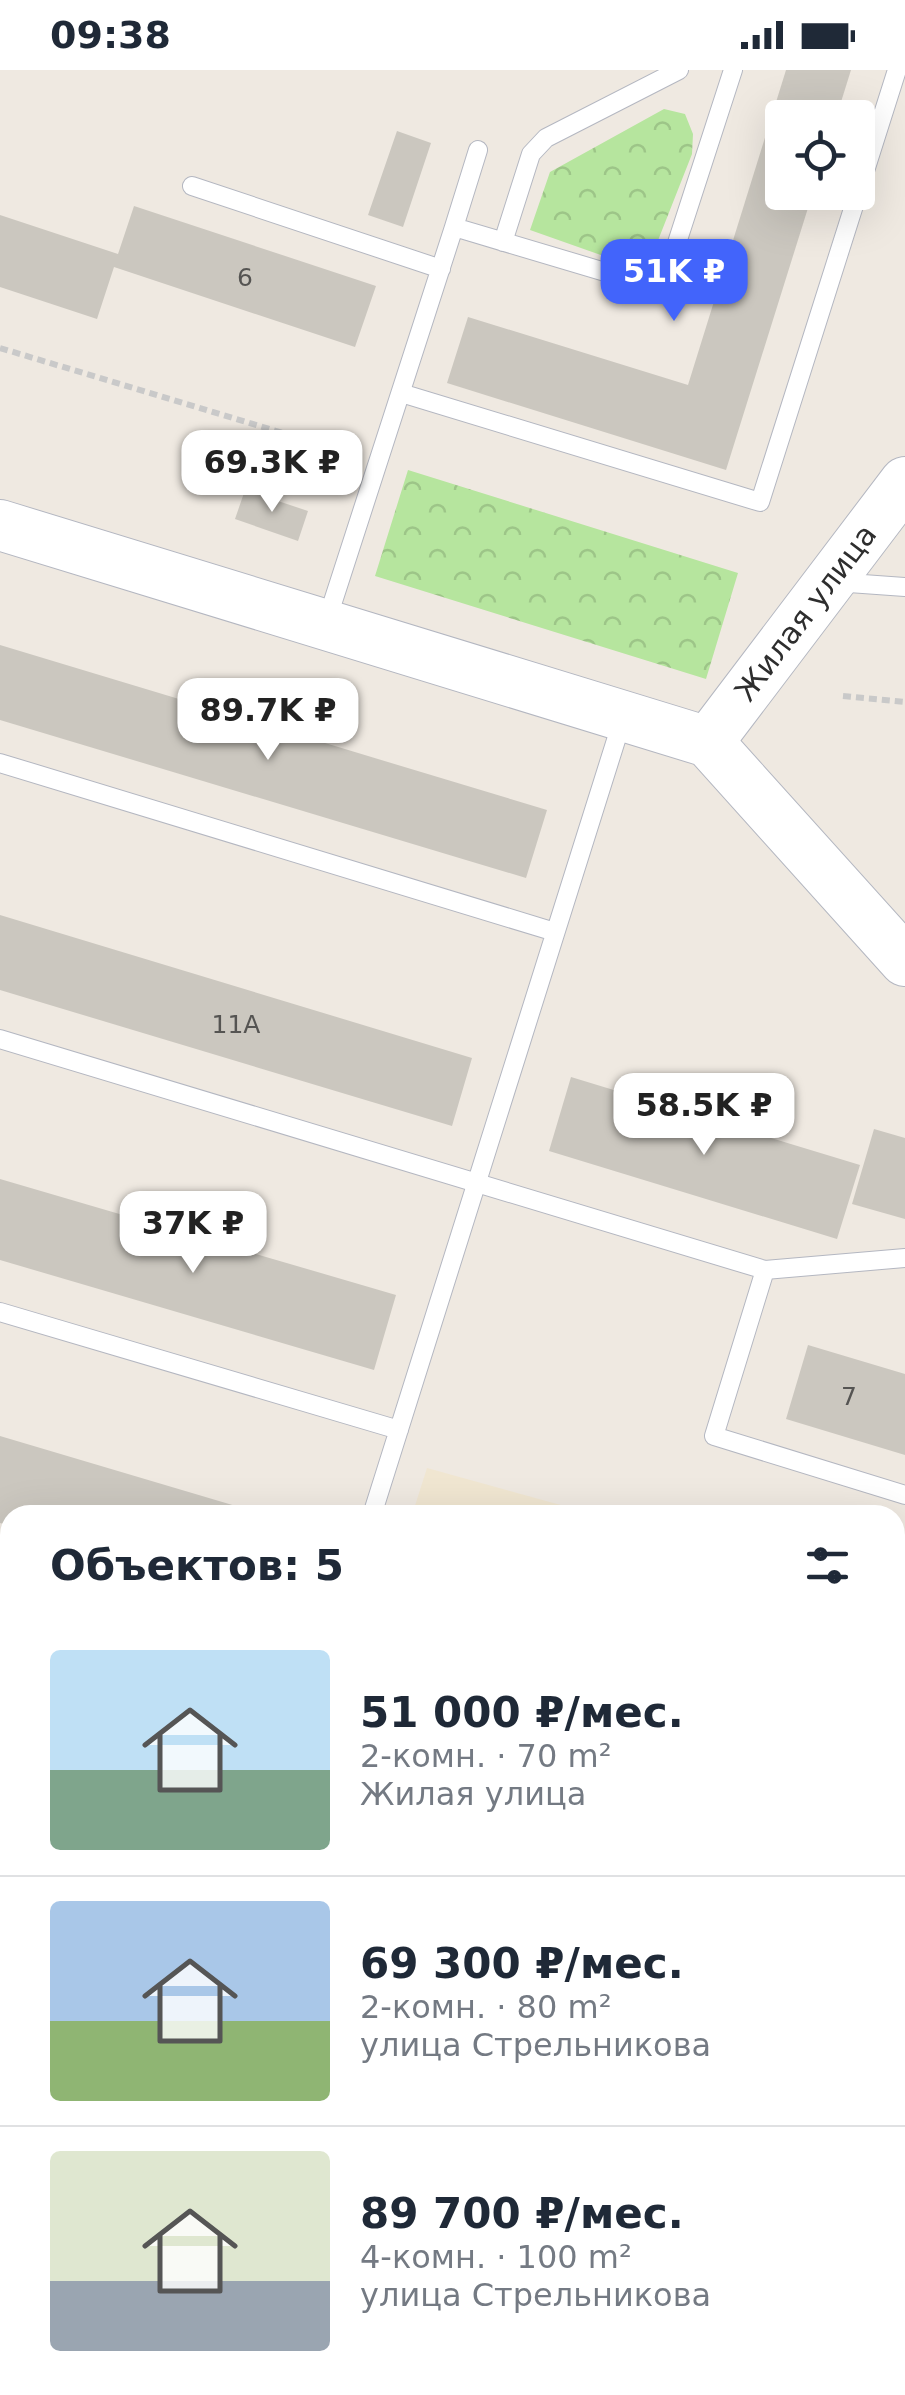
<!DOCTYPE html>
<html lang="ru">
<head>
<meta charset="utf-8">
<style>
  :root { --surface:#fff; --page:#f6f6f7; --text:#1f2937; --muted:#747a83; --line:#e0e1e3; --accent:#4264fb }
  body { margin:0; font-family:"DejaVu Sans",sans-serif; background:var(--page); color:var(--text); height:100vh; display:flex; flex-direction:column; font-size:38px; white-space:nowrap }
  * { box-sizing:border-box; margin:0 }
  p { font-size:32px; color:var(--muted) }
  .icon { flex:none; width:55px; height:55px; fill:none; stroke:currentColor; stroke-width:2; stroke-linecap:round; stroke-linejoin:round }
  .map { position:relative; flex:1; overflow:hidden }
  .details { position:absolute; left:0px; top:1435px; width:905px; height:890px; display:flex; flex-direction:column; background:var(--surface); border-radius:30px 30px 0 0; box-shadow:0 10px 40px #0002 }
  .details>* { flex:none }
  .controls { position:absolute; left:765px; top:30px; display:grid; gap:20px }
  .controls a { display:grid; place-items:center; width:110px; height:110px; border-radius:10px; background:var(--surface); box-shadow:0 10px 40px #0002; font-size:50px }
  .price { position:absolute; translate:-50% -85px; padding:0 22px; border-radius:20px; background:#fff; color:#222; font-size:32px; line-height:65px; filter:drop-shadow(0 2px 5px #0008) }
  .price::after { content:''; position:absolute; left:50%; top:60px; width:30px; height:22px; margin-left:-15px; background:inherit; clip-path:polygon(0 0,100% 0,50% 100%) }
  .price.current { background:var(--accent); color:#fff }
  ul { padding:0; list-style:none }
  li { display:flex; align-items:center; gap:30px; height:250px; padding:0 50px }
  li+li { border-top:2px solid var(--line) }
  li span { display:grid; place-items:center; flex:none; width:280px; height:200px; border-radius:10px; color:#555 }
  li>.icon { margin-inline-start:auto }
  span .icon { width:120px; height:120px; fill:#fffc; stroke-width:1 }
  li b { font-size:42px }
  h2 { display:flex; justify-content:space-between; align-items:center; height:120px; padding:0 50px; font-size:42px }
  .status { display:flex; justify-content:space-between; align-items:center; height:70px; padding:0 50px; background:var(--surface); direction:ltr }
  .status svg { height:28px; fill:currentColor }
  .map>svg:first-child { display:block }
  .education { fill:#f0e6d1 }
  .forest { fill:url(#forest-crowns) }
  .building { fill:#cbc7bf }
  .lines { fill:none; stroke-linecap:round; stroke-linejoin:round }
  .lane-casing { stroke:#b4b7c1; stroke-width:20 }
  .secondary-casing { stroke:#b4b7c1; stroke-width:52 }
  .path { stroke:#c9c9c9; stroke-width:6; stroke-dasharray:8 5; stroke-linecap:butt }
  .lane { stroke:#fff; stroke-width:18 }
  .secondary { stroke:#fff; stroke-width:50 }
  .labels { text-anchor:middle; stroke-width:8; stroke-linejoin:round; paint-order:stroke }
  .number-label { font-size:25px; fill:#555452 }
  .street-label { font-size:30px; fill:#2e2e2e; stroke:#fff }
</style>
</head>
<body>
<div class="status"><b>09:38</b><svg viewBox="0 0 49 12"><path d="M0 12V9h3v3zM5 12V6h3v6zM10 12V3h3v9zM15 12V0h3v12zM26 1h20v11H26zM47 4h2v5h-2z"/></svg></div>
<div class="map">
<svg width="905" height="2325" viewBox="0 0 905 2325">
  <defs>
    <pattern id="forest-crowns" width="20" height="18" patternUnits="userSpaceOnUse" patternTransform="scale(2.5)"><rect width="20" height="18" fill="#b6e59e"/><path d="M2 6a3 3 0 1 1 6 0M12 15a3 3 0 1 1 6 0" fill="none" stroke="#9dc588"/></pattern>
  </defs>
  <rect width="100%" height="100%" fill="#efe9e1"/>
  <path class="education" d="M427,1398L597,1445H412Z
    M895,1528L905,1531V1740L895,1771Z
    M0,1944L10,1945V2315H442L438,2325H0Z"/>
  <path class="forest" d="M664,39L685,44L693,64L692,84L646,201L530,160L550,102Z
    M408,400L738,503L706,609L375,506Z"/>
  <path class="building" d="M786,0H851L836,48H782V122H813L726,400L447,313L468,247L688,315Z
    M397,61L431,73L403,157L368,145Z
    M134,136L376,216L355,277L114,197L97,249L0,217V145L118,184Z
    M245,420L308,441L298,471L235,449Z
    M0,575L547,740L526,808L0,650Z
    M0,845L472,988L452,1056L0,920Z
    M571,1007L860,1095L837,1169L549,1081Z
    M874,1059L905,1068V1149L852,1134Z
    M0,1109L396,1225L374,1300L0,1190Z
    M808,1275L905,1304V1385L786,1349Z
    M0,1366L263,1444V1445H10V1456L0,1453Z
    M10,2115V2315H22L18,2325H0V2143Z
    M184,2315H261L258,2325H181Z
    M682,2315H722L755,2324L679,2325Z"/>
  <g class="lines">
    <g class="lane-casing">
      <path id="lane" d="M192,116L441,199
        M454,157L478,80
        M503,172L531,84L546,68L679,0
        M401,323L760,432L897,0
        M835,512L905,517
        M327,550L454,157L662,219L733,0
        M0,693L555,862
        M0,969L765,1200L905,1188
        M765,1200L714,1366L905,1425
        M0,1242L399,1360
        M372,1445L623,648
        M0,1502L10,1505
        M0,2012L10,1988
        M895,2066L905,2030
        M895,2106L905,2109
        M866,2315L905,2325
        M302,2325L305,2315
        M644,2325L647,2315"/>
    </g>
    <g class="secondary-casing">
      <g id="secondary">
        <path d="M0,455L708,672L905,891"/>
        <path id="s1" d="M708,672L905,412"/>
      </g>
    </g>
    <path class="path" d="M0,278L353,384
      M843,626L905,632"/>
    <use href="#lane" class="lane"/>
    <use href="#secondary" class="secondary"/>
  </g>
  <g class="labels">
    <g class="number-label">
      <text x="245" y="216">6</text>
      <text x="236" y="963">11А</text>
      <text x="849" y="1335">7</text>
    </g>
    <g class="street-label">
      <text dy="10" stroke="none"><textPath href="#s1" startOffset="162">Жилая улица</textPath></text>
    </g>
  </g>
</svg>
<div class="controls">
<a><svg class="icon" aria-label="locate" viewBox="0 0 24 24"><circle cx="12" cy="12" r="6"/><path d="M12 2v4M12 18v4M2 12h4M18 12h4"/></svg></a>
</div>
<b class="price current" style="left:674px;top:254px">51K ₽</b>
<b class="price" style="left:272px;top:445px">69.3K ₽</b>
<b class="price" style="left:268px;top:693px">89.7K ₽</b>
<b class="price" style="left:704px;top:1088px">58.5K ₽</b>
<b class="price" style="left:193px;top:1206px">37K ₽</b>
<section class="details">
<h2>Объектов: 5<svg class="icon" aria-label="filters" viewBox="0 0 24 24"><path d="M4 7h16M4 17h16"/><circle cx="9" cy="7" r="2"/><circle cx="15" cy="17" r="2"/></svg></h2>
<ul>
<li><span style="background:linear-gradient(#bfe0f5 60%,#7fa58c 0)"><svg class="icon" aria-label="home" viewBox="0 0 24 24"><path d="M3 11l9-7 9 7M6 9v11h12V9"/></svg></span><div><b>51 000 ₽/мес.</b><p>2-комн. · 70 m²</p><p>Жилая улица</p></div></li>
<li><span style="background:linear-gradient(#a9c7e8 60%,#8fb573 0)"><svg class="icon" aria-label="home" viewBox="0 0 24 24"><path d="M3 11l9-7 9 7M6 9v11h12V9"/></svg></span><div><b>69 300 ₽/мес.</b><p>2-комн. · 80 m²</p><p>улица Стрельникова</p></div></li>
<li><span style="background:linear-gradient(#dfe7d0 65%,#9aa5b1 0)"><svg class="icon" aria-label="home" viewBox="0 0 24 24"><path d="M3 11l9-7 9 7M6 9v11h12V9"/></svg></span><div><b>89 700 ₽/мес.</b><p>4-комн. · 100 m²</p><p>улица Стрельникова</p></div></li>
</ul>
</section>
</div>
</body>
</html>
